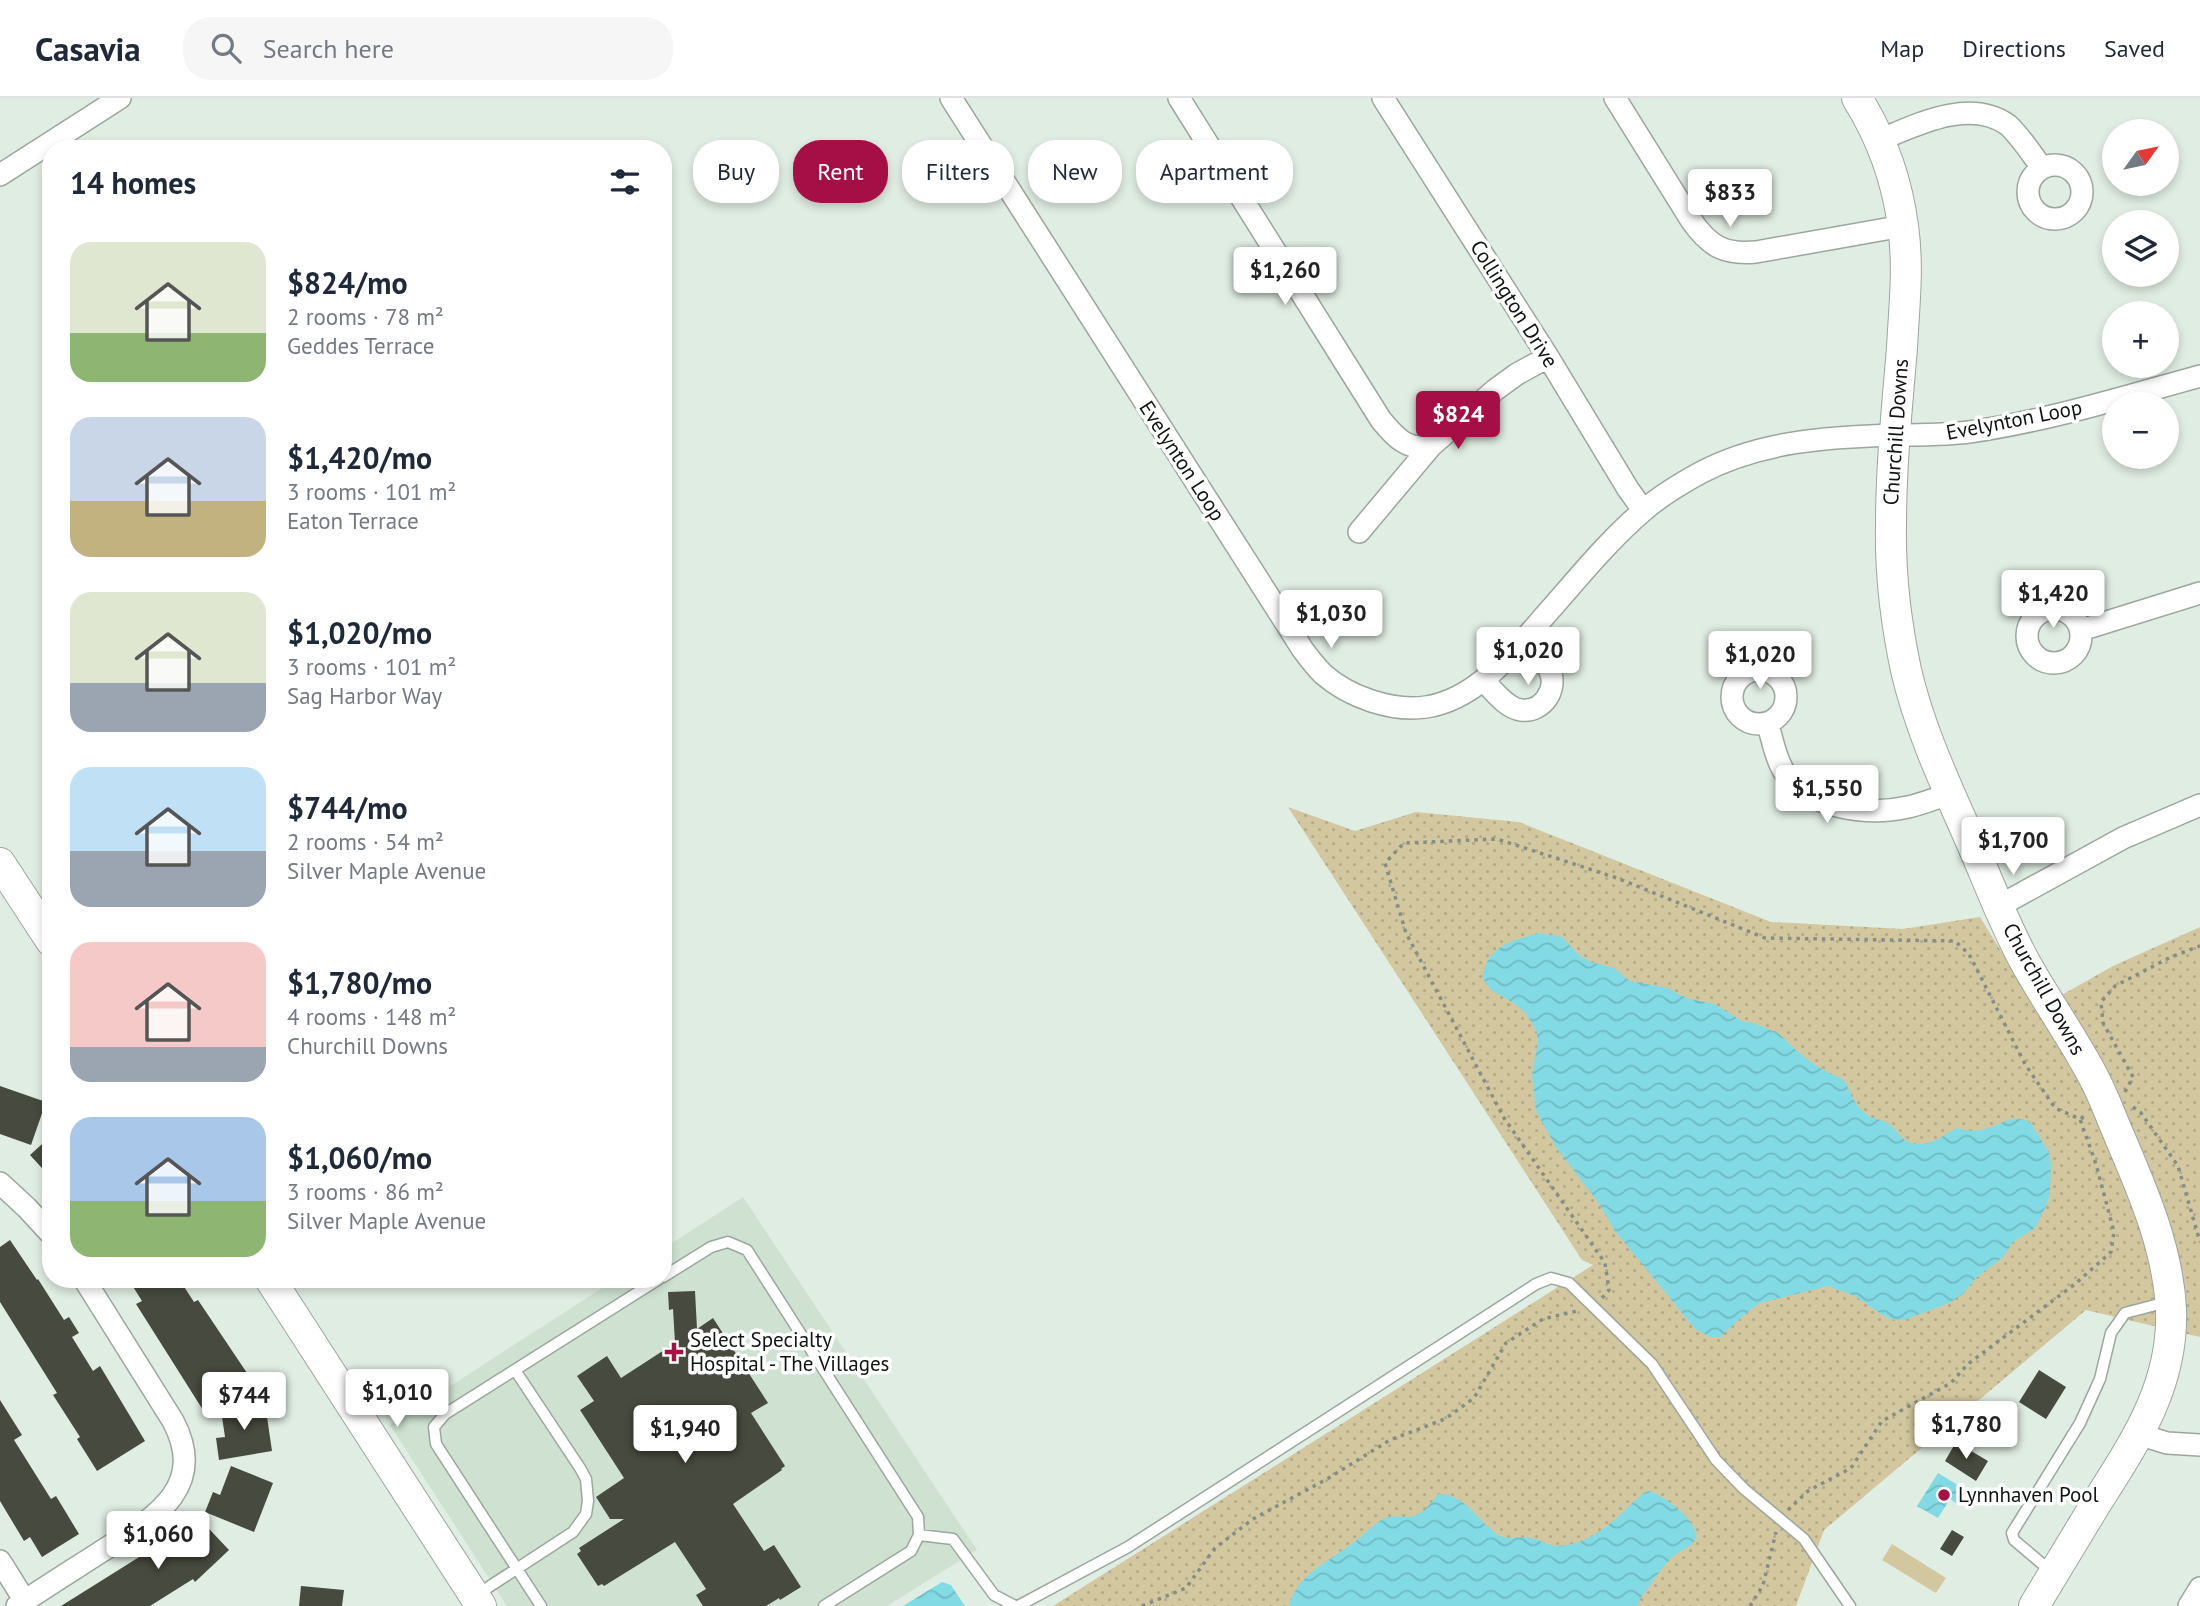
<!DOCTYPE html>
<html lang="en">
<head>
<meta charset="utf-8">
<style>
  :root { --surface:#fff; --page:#f6f6f7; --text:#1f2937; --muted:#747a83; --line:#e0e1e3; --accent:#a60f45 }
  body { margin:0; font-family:"PT Sans",sans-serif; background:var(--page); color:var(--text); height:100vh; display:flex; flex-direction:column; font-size:26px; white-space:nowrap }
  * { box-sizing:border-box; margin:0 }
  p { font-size:23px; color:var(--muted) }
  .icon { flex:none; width:38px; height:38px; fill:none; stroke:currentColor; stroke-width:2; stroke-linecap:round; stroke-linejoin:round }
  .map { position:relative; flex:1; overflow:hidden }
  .drawer { position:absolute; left:42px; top:42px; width:630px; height:1148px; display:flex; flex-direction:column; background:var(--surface); border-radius:28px; box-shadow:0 4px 10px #0003 }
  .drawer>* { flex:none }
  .banner { position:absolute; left:693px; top:42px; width:665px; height:63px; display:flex; gap:14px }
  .needle { width:46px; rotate:57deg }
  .buttons { position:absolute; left:2102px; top:21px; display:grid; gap:14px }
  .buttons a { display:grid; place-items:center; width:77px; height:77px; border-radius:50%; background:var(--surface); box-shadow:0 4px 10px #0003; font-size:35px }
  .price { position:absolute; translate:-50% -60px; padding:0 16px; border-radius:7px; background:#fff; color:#222; font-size:23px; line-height:46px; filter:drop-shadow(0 2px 4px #0008) }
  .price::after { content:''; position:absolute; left:50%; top:42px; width:21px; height:16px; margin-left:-10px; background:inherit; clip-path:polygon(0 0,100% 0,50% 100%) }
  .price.active { background:var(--accent); color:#fff }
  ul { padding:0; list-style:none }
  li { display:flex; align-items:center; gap:21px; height:175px; padding:0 28px }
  li span { display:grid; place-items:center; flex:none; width:196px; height:140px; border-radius:21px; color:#555 }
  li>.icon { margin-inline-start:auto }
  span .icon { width:84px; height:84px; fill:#fffc; stroke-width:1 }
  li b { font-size:30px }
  h2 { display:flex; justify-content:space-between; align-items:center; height:84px; padding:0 28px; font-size:30px }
  .pill { padding:0 24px; border-radius:28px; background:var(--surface); box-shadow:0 4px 10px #0003; font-size:24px; line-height:63px }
  .pill.active { background:var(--accent); color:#fff }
  header { display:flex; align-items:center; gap:42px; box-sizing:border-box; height:98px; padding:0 35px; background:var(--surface); border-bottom:2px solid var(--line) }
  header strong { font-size:33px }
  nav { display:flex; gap:38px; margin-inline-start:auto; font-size:24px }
  .search { width:490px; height:63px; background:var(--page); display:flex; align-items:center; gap:18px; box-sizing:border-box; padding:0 24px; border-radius:28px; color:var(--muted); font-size:26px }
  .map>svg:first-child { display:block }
  .built { fill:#cfe2d2 }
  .grass { fill:url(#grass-dots) }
  .garden { fill:#d3c79f }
  .water { fill:url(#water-waves) }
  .building { fill:#474a3e }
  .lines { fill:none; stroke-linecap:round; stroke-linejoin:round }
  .lane-casing { stroke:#9ba79d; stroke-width:13 }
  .street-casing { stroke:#9ba79d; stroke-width:24 }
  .secondary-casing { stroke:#9ba79d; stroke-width:32 }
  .path { stroke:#848e86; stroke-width:3.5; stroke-dasharray:3.5 5; stroke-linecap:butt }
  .lane { stroke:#fff; stroke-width:10 }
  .street { stroke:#fff; stroke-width:21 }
  .secondary { stroke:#fff; stroke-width:30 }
  .poi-dot { fill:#a60f45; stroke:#fff; stroke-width:2.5 }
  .labels { text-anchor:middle; stroke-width:7; stroke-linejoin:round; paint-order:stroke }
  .street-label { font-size:21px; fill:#0f1410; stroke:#fff }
  .poi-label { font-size:21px; fill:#0f1410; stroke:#fff; text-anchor:start }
</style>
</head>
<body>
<header>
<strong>Casavia</strong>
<div class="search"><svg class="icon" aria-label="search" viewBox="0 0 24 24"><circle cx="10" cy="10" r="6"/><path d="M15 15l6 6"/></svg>Search here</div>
<nav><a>Map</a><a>Directions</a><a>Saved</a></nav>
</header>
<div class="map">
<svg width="2200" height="1508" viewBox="0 0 2200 1508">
  <defs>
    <pattern id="grass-dots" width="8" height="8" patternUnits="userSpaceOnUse" patternTransform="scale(1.75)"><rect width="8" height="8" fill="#d3c79f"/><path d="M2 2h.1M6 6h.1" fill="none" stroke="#b4aa88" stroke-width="1.8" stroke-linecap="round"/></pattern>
    <pattern id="water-waves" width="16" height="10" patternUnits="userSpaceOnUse" patternTransform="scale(1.75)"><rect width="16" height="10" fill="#82dae4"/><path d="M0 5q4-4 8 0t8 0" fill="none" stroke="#6fbac3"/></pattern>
  </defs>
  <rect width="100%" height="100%" fill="#e0ede2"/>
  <path class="built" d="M743,1099L977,1452L887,1508H507L390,1327L616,1181H663V1151Z"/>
  <path class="grass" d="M1288,709L1355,733L1416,714L1519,724L1771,824L1903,831L1980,819L2037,911L2113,868L2200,829V1239L2086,1212L1824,1432L1796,1508H1053L1593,1167L1582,1162Z"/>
  <path class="garden" d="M1892,1446L1946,1480L1936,1495L1882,1462Z"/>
  <path class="water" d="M1540,835L1562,839L1580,858L1591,864L1614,870L1630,883L1668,890L1686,900L1714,906L1742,923L1753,925L1778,935L1797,953L1815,967L1827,974L1844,982C1851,995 1855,1010 1869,1018C1875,1022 1883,1021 1889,1026C1895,1030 1899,1038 1905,1042C1922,1053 1941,1040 1956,1030C1966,1033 1975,1034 1985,1031C2003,1027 2010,1015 2030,1024L2049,1054L2051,1066L2050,1095L2047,1106L2035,1130L2013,1144L2003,1159L1976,1180L1963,1196L1949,1205L1904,1222H1894L1885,1219L1855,1198L1828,1188L1760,1205L1745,1216L1720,1239H1711L1696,1232L1615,1133L1600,1107L1556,1049L1536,1013L1532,977L1538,943L1536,932L1527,917L1517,907L1491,892L1483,881C1485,848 1513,842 1540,835Z
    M1938,1375L1966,1392L1957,1406L1950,1401L1938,1420L1917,1408Z
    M1650,1393C1664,1398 1702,1425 1695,1442C1692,1448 1684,1451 1678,1455C1665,1462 1650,1489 1640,1501L1637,1508H1289C1296,1477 1330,1463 1353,1445C1363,1438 1372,1427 1383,1421C1392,1417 1400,1419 1409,1419C1422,1418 1431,1405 1438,1396C1462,1394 1478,1422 1495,1435C1506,1444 1519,1437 1531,1440C1540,1441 1548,1448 1557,1448C1594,1447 1618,1418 1643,1395Z
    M942,1484L951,1487L965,1508H903Z"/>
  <path class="building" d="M0,988L46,1004L31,1047L0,1036Z
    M51,1038V1080L30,1057Z
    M10,1142L37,1182L38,1181L64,1222L69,1219L79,1235L72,1239L93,1273L100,1268L145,1343L97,1373L77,1341L80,1339L53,1297L57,1295L0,1204V1149Z
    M142,1181H179L194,1204L198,1202L251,1281L203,1312L136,1206L142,1203L132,1187Z
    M695,1193L697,1231L713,1220L768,1305L751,1315L785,1368L781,1371L782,1372L733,1406L764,1453L774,1447L801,1489L780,1502L779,1500L766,1508H703L696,1497L706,1491L675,1444L604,1488L602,1486L598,1488L577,1456L581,1453L579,1450L624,1421H610L596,1399L624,1380L580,1312L594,1303L577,1278L607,1258L621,1280L675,1245L673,1211L669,1212L668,1194Z
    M2039,1272L2066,1289L2046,1321L2019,1304Z
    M0,1302L22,1337L14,1342L51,1401L56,1398L79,1436L42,1459L30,1439L24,1443L0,1403Z
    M265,1305L272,1353L219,1362L216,1340L225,1339L221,1312Z
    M1956,1344L1988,1363L1976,1383L1945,1363Z
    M231,1368L273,1385L254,1434L205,1414L213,1394L220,1397Z
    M194,1415L229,1452L195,1484L193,1481L150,1508H61L152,1451L157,1459L184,1433L180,1428Z
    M1952,1432L1964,1439L1952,1458L1940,1451Z
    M301,1488L344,1492L342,1508H299Z"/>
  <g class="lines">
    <g class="lane-casing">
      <path id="lane" d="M663,1179L711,1149L728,1144L747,1152L918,1419L919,1437L911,1453L824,1508
        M919,1437L953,1441L994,1497L1015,1508
        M2053,1475L2014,1442L2012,1435L2080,1325L2100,1281L2111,1235L2125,1215L2167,1204
        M478,1496L573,1434L586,1416L588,1403L586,1381L580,1370L515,1272
        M541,1508L436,1346L434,1329L445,1316L659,1181
        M1018,1508L1128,1449L1536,1186L1551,1180L1569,1185L1652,1266L1716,1362L1744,1391L1804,1441L1850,1508"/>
    </g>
    <g class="street-casing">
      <path id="street" d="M951,0L1303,552C1309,560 1316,569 1323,576C1349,599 1392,614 1426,609C1479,601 1516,550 1549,513C1579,479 1608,443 1643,413C1660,398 1680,386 1700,375C1760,343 1828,339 1895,337C1920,337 1944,337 1969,334C2047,323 2124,299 2200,278
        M1179,0L1381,322C1395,339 1407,353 1431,348
        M1383,0L1548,259L1628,391L1643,412
        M1615,0L1691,122C1709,148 1724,157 1756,154L1903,128
        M1880,42C1918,26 1970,0 2008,27C2021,39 2031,55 2042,70
        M2028 94a27 27 0 1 1 54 0a27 27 0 1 1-54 0Z
        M0,77L120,0
        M1359,434L1431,348L1495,292L1517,276L1548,259
        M2027 538a27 27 0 1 1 54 0a27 27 0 1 1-54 0Z
        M2081,532L2200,495
        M1732 599a27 27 0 1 1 54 0a27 27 0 1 1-54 0Z
        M1483,582C1493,592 1506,610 1521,612C1543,615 1559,590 1549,571C1543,561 1529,552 1521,544
        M1768,626C1772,641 1775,658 1783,672C1807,711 1868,718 1908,709C1922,706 1936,700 1949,696
        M1999,808L2123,740L2200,707
        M0,1085L27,1110L51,1136
        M2138,1336L2167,1345L2200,1347
        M0,1463L25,1503
        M17,1508C44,1490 71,1473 99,1455C148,1423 210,1393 173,1323L84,1181
        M2189,1508L2200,1490"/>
    </g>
    <g class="secondary-casing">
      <path id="secondary" d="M1857,0C1882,40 1897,82 1903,128C1909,169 1904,209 1902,250C1897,309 1891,368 1891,427C1890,476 1896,525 1906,572C1920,633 1947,689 1972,746C1989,785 2004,826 2025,864C2047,904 2074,941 2095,982C2105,1001 2112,1022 2121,1042C2144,1096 2168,1152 2171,1211C2174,1287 2135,1344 2097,1404C2076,1439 2055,1473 2034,1508
        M0,765L51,843
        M270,1181L481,1508"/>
    </g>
    <path class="path" d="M2125,994L2133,979L2103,925L2101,904L2115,888L2171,859L2200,848
      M2133,1009L2141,1015L2178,1068L2200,1144
      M1602,1200L1609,1192L1605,1165L1504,1020L1406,835L1385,765L1404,745L1497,741L1617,780L1765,840L1955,843L1969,856L2025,966L2055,1010L2080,1021L2088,1017
      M1788,1412L1808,1393L1851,1370L1882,1323L1951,1285L1968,1266L2075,1186L2111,1154L2114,1134L2096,1066L2080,1021
      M1142,1508L1186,1490L1215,1450L1253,1421L1327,1381L1390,1342L1445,1321L1474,1300L1506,1245L1543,1221L1577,1213
      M1750,1508L1763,1487L1776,1434"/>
    <use href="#lane" class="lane"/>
    <use href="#street" class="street"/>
    <use href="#secondary" class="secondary"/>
  </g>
  <g class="poi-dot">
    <path d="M670.5 1243.5h7v7h7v7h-7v7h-7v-7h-7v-7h7z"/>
    <circle cx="1944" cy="1397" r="7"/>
  </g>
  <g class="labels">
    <g class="street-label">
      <text transform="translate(1514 206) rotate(58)" y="7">Collington Drive</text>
      <text transform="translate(2014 322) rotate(-11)" y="7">Evelynton Loop</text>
      <text transform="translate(1896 334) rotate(-86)" y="7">Churchill Downs</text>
      <text transform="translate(1182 363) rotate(57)" y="7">Evelynton Loop</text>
      <text transform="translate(2044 891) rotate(61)" y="7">Churchill Downs</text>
    </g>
    <g class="poi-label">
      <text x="690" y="1249">Select Specialty<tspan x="690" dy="24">Hospital - The Villages</tspan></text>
      <text x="1958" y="1404">Lynnhaven Pool</text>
    </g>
  </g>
</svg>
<div class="buttons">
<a><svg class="needle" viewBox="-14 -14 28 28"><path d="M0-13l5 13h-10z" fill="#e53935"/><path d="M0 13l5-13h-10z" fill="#747a83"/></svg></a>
<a><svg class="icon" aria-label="layers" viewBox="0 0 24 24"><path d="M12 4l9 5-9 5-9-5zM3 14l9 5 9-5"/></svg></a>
<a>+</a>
<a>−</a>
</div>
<b class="price" style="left:1730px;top:131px">$833</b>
<b class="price" style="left:1285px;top:209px">$1,260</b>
<b class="price active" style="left:1458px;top:353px">$824</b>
<b class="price" style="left:2053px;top:532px">$1,420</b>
<b class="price" style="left:1331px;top:552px">$1,030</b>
<b class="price" style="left:1528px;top:589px">$1,020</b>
<b class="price" style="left:1760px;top:593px">$1,020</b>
<b class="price" style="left:1827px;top:727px">$1,550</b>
<b class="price" style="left:2013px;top:779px">$1,700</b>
<b class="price" style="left:397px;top:1331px">$1,010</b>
<b class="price" style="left:244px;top:1334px">$744</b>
<b class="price" style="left:1966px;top:1363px">$1,780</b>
<b class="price" style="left:685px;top:1367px">$1,940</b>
<b class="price" style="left:158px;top:1473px">$1,060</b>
<div class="banner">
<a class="pill">Buy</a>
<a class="pill active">Rent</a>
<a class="pill">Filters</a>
<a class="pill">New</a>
<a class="pill">Apartment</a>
</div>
<section class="drawer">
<h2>14 homes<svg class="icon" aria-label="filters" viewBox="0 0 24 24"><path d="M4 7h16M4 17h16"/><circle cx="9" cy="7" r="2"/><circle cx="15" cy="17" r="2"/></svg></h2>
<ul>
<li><span style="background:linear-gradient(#dfe7d0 65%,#8fb573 0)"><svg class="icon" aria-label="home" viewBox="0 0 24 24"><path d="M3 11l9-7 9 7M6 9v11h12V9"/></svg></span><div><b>$824/mo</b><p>2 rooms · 78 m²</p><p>Geddes Terrace</p></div></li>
<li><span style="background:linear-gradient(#c9d6e8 60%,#c2b280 0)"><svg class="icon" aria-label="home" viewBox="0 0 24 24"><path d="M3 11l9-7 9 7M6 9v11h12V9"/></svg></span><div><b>$1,420/mo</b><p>3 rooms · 101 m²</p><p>Eaton Terrace</p></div></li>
<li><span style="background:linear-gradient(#dfe7d0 65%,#9aa5b1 0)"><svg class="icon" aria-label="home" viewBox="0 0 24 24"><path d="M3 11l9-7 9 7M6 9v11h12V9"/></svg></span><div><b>$1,020/mo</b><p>3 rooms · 101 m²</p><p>Sag Harbor Way</p></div></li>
<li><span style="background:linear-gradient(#bfe0f5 60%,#9aa5b1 0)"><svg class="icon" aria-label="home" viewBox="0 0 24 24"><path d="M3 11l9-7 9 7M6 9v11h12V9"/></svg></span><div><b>$744/mo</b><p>2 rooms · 54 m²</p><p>Silver Maple Avenue</p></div></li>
<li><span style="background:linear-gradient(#f6c9c9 75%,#9aa5b1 0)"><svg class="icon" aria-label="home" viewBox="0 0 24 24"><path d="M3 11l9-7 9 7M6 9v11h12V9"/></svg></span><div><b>$1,780/mo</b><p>4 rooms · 148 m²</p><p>Churchill Downs</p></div></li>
<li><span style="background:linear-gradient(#a9c7e8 60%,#8fb573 0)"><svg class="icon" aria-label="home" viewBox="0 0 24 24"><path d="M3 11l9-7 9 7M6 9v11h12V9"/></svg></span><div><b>$1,060/mo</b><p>3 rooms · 86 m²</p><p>Silver Maple Avenue</p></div></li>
</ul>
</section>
</div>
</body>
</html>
